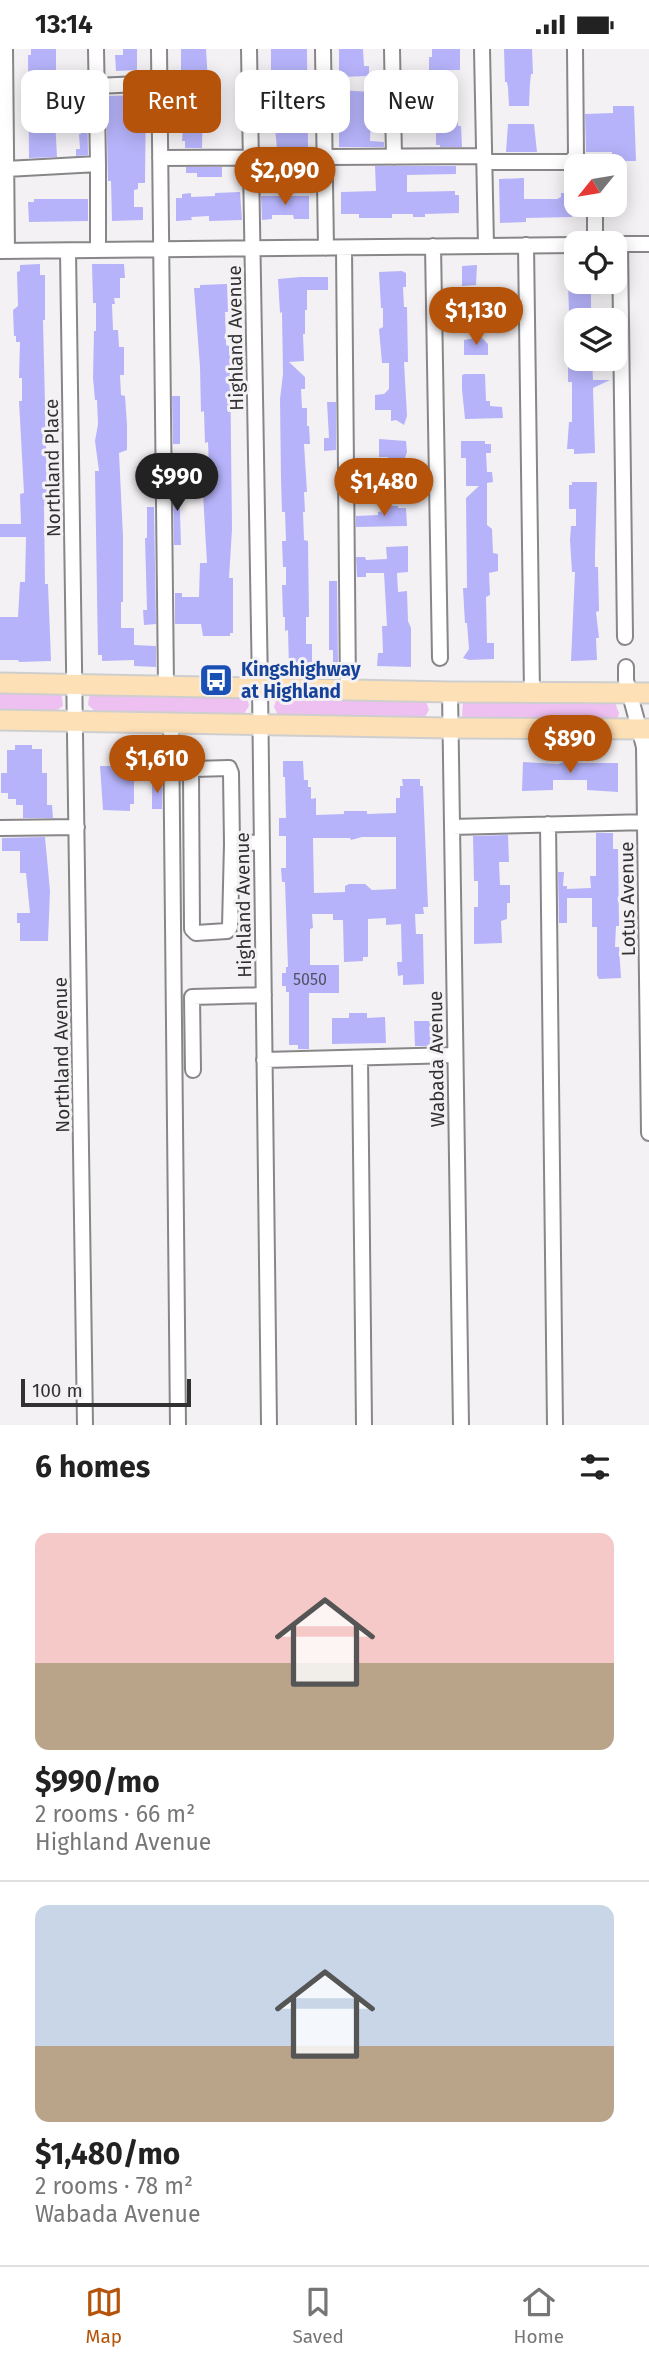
<!DOCTYPE html>
<html lang="en">
<head>
<meta charset="utf-8">
<style>
  :root { --surface:#fff; --page:#f2f2f2; --text:#222; --muted:#767676; --line:#e0e0e0; --accent:#b45309 }
  body { margin:0; font-family:"Fira Sans",sans-serif; background:var(--page); color:var(--text); height:100vh; display:flex; flex-direction:column; font-size:26px; white-space:nowrap }
  * { box-sizing:border-box; margin:0 }
  p { font-size:23px; color:var(--muted) }
  .icon { flex:none; width:38px; height:38px; fill:none; stroke:currentColor; stroke-width:2; stroke-linecap:round; stroke-linejoin:round }
  .map { position:relative; height:1376px; overflow:hidden }
  .side { display:flex; flex-direction:column; background:var(--surface); flex:1 }
  .side>* { flex:none }
  .guide { position:absolute; left:21px; top:21px; width:607px; height:63px; display:flex; gap:14px }
  .needle { width:46px; rotate:240deg }
  .controls { position:absolute; left:564px; top:105px; display:grid; gap:14px }
  .controls a { display:grid; place-items:center; width:63px; height:63px; border-radius:14px; background:var(--surface); box-shadow:0 4px 18px #0003; font-size:35px }
  .scale { position:absolute; left:21px; bottom:18px; width:170px; box-sizing:border-box; padding-left:7px; border:4px solid #323132; border-top:0; font-size:19px; line-height:24px; white-space:nowrap; color:#323132; -webkit-text-stroke:5px #f4f1f4; paint-order:stroke }
  .price { position:absolute; translate:-50% -60px; padding:0 16px; border-radius:24px; background:var(--accent); color:#fff; font-size:23px; line-height:46px; filter:drop-shadow(0 2px 4px #0008) }
  .price::after { content:''; position:absolute; left:50%; top:42px; width:21px; height:16px; margin-left:-10px; background:inherit; clip-path:polygon(0 0,100% 0,50% 100%) }
  .price.on { background:#222; color:#fff }
  ul { padding:0; list-style:none }
  li { display:grid; align-content:center; gap:14px; height:371px; padding:0 35px }
  li+li { border-top:2px solid var(--line) }
  li span { display:grid; place-items:center; height:217px; border-radius:14px; color:#555 }
  li>.icon { margin-inline-start:auto }
  span .icon { width:126px; height:126px; fill:#fffc; stroke-width:1 }
  li b { font-size:30px }
  h2 { display:flex; justify-content:space-between; align-items:center; height:84px; padding:0 35px; font-size:30px }
  .chip { padding:0 24px; border-radius:14px; background:var(--surface); box-shadow:0 4px 18px #0003; font-size:24px; line-height:63px }
  .chip.on { background:var(--accent); color:#fff }
  .status { display:flex; justify-content:space-between; align-items:center; height:49px; padding:0 35px; background:var(--surface); direction:ltr }
  .status svg { height:19px; fill:currentColor }
  .dock { display:flex; justify-content:space-around; align-items:center; height:98px; border-top:2px solid var(--line); background:var(--surface); font-size:19px; color:var(--muted) }
  .dock a { display:grid; justify-items:center; gap:4px }
  .dock .on { color:var(--accent) }
  .map>svg:first-child { display:block }
  .green { fill:#eebff1 }
  .building { fill:#b6b3fa; fill-rule:evenodd }
  .lines { fill:none; stroke-linecap:round; stroke-linejoin:round }
  .minor-casing { stroke:#888689; stroke-width:18 }
  .major-casing { stroke:#cecece; stroke-width:23 }
  .minor { stroke:#fff; stroke-width:14 }
  .major { stroke:#fee0b6; stroke-width:19 }
  .labels { text-anchor:middle; stroke-width:6; stroke-linejoin:round; paint-order:stroke }
  .number-label { font-size:16px; fill:#535264 }
  .street-label { font-size:19px; fill:#323132; stroke:#f4f1f4 }
  .transit-label { font-size:19px; font-weight:bold; fill:#164399; stroke:#f4f1f4; text-anchor:start }
</style>
</head>
<body>
<div class="status"><b>13:14</b><svg viewBox="0 0 49 12"><path d="M0 12V9h3v3zM5 12V6h3v6zM10 12V3h3v9zM15 12V0h3v12zM26 1h20v11H26zM47 4h2v5h-2z"/></svg></div>
<div class="map">
<svg width="649" height="1376" viewBox="0 0 649 1376">
  <rect width="100%" height="100%" fill="#f4f1f4"/>
  <path class="green" d="M0,643L59,644L62,648L63,657L56,662L0,660Z
    M95,644L242,649L248,652L249,657L243,666L96,663L88,656L89,648Z
    M280,648L426,652L429,661L425,668L422,669L283,667L278,666L274,658L276,651Z
    M463,651L611,653L615,654L619,664L618,668L612,672L462,669Z"/>
  <path class="building" d="M31,0H56V45H60L61,70H55L57,108L29,109L28,6H31Z
    M123,0H137V21L116,22L115,6H123Z
    M181,0H206L208,33H206L205,49H203L202,99H185V92H182L185,50L181,49Z
    M271,0H307L308,98L277,99L274,70H284V50H271Z
    M339,0H363L364,17H369V27L339,28Z
    M432,0H460V21H429V8H432Z
    M504,0H532L533,25H531L530,34L529,57H509L508,39L507,33H505Z
    M339,41L372,43V53H383L384,65H371L370,92L384,93V98H339Z
    M79,42H87L88,106L76,107V100H80L79,85H81Z
    M458,42V77H461L462,98H440V96H436V83L430,84V70H438V43Z
    M146,46L145,134H138V140L134,141V158H143V171L112,172L111,132H108L106,47Z
    M613,57H634L636,112H612V103H586L585,65L613,64Z
    M508,75H534L537,103H506Z
    M375,117H456V125L407,126V143L455,142V146H459V164L425,165V168H413V165H392V169H359V165H341V143L376,142Z
    M186,118H222V128H197V124H186Z
    M261,118H288V130L261,129Z
    M524,129V150H557L561,148V144H571L573,150L572,168L526,169V173L500,174L499,130Z
    M240,143L242,171L209,172V167L191,168L192,171L176,172V149H182V145L191,144V148L215,147V144Z
    M261,147H309V170H294L293,166H272V170L262,171Z
    M34,150H88V172L29,173L28,153H34Z
    M40,215V226H45V271H43L47,441L46,456H44L45,535H48L51,612L19,613L18,611H0V568H18L20,533H25L26,488H0V475H21L20,445L24,444L19,352H22V329H19L20,293H16V287H14L13,261L18,257L17,223L20,222V216Z
    M92,215H124L125,229H120V249H114L115,255H112L113,281H118L119,298H124V326H120L121,346L125,347L127,376V401L119,404L123,487V553H121V579H134V596L156,597V618L134,617V611L102,612V606H98L95,422H99L95,392L98,375L97,351H95L93,329L94,282H96V254H93Z
    M477,216L476,236L462,237V217Z
    M402,222L406,224V238H403L404,258H407L408,313H404L407,367L404,376L396,371L391,372V361H375V346L384,345L389,340V314H382L379,280L383,278V259H381L379,223Z
    M300,228H328V241H307V261H305V285H303L304,312L289,313L305,328V340H301L302,359H307V377H309L310,395H304L307,443H304L305,463H303L304,491L308,492L309,568H306V595H312V613L311,617H304V619L289,620L288,581L285,582V568H283L282,536H286V518H283L282,492H286L285,463H282L281,429L280,350L283,325L282,263L280,264L278,230Z
    M568,233H591V262L569,264Z
    M227,235L228,263H225L226,287V296L229,297L230,308L232,480L229,529H233V584H230V587H203L201,575H175V544H182V548H199L200,514H207L203,445H199V433H205V419H209L208,393L205,394L204,362L201,363L200,318L194,239H200V236Z
    M484,253L487,270L462,271V254Z
    M481,288L488,295V306H464V291Z
    M568,310H592L593,331H610L593,339L595,404L574,405V400H567L569,373H572V333H568Z
    M465,325H485L486,352H490V357L502,358L503,369L465,370L462,340V326Z
    M172,347H180V395H173Z
    M327,353H336V401L324,402V389H329Z
    M379,390L406,392L407,403L401,420H405L406,441L390,442L388,408H379Z
    M461,392H485V395H491V404H486L487,423H492L493,433L487,434V476L492,480L493,504L498,505V522L489,524L490,546L486,548L487,594H494V610L469,611L463,609L469,600L467,574H465L463,539H467L466,449L479,437H466V409H461Z
    M173,431H179L181,496H174Z
    M572,433H597L595,504V518H598L599,562L596,563L599,589H596L597,611L571,612L575,523H572L570,491L571,477H576V460H569V436H572Z
    M382,457H398V459H406L407,477L356,478V467L378,466V463L382,462Z
    M147,458H154L156,575L144,576L143,561H147L145,489H147Z
    M408,497V523L397,524L398,543L407,542L408,572L411,579V618L377,617L378,604H383L382,577H387L384,524H366V528H357L356,508H365L366,511L387,510L386,498Z
    M329,532H337L338,617H333V601H329Z
    M15,696H32V700H42V724H47V756H52L53,769H23V756H16V750H8V744H1V724H7V701H15Z
    M565,710H576V714H618V743L587,741V731H553V741L522,742L523,713L558,715L565,713Z
    M283,712H303L304,731H308V738H311V750L316,749V766L344,765V762H367V765L396,764V749H400V737H403L402,730H420V737H423L428,858H423L424,865H415L416,885H423L424,935L403,936V926L398,927L397,913H402L401,875L386,876V869L368,870V908H363V912L344,913L343,871H333V865H312L313,879L310,880V916H339V944H309V1000H298V996H289V943H286V937H282V924H286V918H288L285,833H282L281,819H286V787H279V769H286L285,728H283ZM362,788H396V840L372,841L365,835H349L345,837V843L314,844L313,789H350L351,791Z
    M100,717H140V727H134V755H130V762L103,761Z
    M152,731H162V760H152Z
    M596,784H613V800H618L619,877H616L615,898H619L621,929L599,930L597,926V878H592V849H567V874H559L558,823H564L563,837H567V840L591,839L590,827H596Z
    M508,786L509,813H499L500,836H510V854H507V870L501,872L502,894L474,895V858H478V832H474L473,787Z
    M45,788L50,842L48,892H20V874H17V864H30L26,824H20V802H2V789Z
    M349,964H367V969L385,968L386,994L332,995V969H349Z
    M414,972H436V997H415Z"/>
  <g class="lines">
    <g class="minor-casing">
      <path id="minor" d="M5,0L7,202
        M159,0L166,637
        M249,0L260,638L269,1376
        M323,0L326,199
        M392,0L394,108
        M482,0L486,197
        M97,37L160,34
        M160,109L484,107
        M484,113H570L576,107L575,0
        M98,115V201
        M6,120L98,115L96,0
        M595,156V194
        M614,195H649
        M620,195L625,588
        M526,196L532,644
        M433,197L440,609
        M344,199L348,641
        M0,202L576,196
        M68,202L85,1376
        M626,618V631L644,698L649,1084
        M450,643L461,1376
        M171,674L178,1376
        M548,775L555,1376
        M452,778L649,773
        M0,779L77,778
        M232,795L230,878L227,882L196,884L192,880L191,723L193,720L229,719L231,724L232,795L262,793
        M360,1009L364,1376
        M264,1011L455,1006
        M193,1021L192,948L264,946"/>
    </g>
    <g class="major-casing">
      <path id="major" d="M0,634L450,643L649,644
        M0,671L450,679L649,680"/>
    </g>
    <use href="#minor" class="minor"/>
    <use href="#major" class="major"/>
  </g>
  <defs>
    <g id="bus-square" transform="scale(1.75)"><rect x="-9" y="-9" width="18" height="18" rx="4" fill="#1a4fb4" stroke="#f4f1f4"/><path d="M-5-6H5V4H4V6H2V4H-2V6H-4V4H-5ZM-3.5-4V0h7V-4ZM-3.5 1.2v1.5H-2V1.2ZM2 1.2v1.5H3.5V1.2Z" fill="#fff"/></g>
  </defs>
  <g fill-rule="evenodd">
    <use href="#bus-square" x="216" y="631"/>
  </g>
  <g class="labels">
    <g class="number-label">
      <text x="310" y="936">5050</text>
    </g>
    <g class="street-label">
      <text transform="translate(235 289) rotate(-91)" y="7">Highland Avenue</text>
      <text transform="translate(52 419) rotate(-91)" y="7">Northland Place</text>
      <text transform="translate(627 850) rotate(-91)" y="7">Lotus Avenue</text>
      <text transform="translate(243 856) rotate(-91)" y="7">Highland Avenue</text>
      <text transform="translate(61 1006) rotate(-91)" y="7">Northland Avenue</text>
      <text transform="translate(436 1010) rotate(-91)" y="7">Wabada Avenue</text>
    </g>
    <g class="transit-label">
      <text x="241" y="627">Kingshighway<tspan x="241" dy="22">at Highland</tspan></text>
    </g>
  </g>
</svg>
<div class="controls">
<a><svg class="needle" viewBox="-14 -14 28 28"><path d="M0-13l5 13h-10z" fill="#e53935"/><path d="M0 13l5-13h-10z" fill="#767676"/></svg></a>
<a><svg class="icon" aria-label="locate" viewBox="0 0 24 24"><circle cx="12" cy="12" r="6"/><path d="M12 2v4M12 18v4M2 12h4M18 12h4"/></svg></a>
<a><svg class="icon" aria-label="layers" viewBox="0 0 24 24"><path d="M12 4l9 5-9 5-9-5zM3 14l9 5 9-5"/></svg></a>
</div>
<div class="scale">100 m</div>
<b class="price" style="left:285px;top:158px">$2,090</b>
<b class="price" style="left:476px;top:298px">$1,130</b>
<b class="price on" style="left:177px;top:464px">$990</b>
<b class="price" style="left:384px;top:469px">$1,480</b>
<b class="price" style="left:570px;top:726px">$890</b>
<b class="price" style="left:157px;top:746px">$1,610</b>
<div class="guide">
<a class="chip">Buy</a>
<a class="chip on">Rent</a>
<a class="chip">Filters</a>
<a class="chip">New</a>
</div>
</div>
<section class="side">
<h2>6 homes<svg class="icon" aria-label="filters" viewBox="0 0 24 24"><path d="M4 7h16M4 17h16"/><circle cx="9" cy="7" r="2"/><circle cx="15" cy="17" r="2"/></svg></h2>
<ul>
<li><span style="background:linear-gradient(#f6c9c9 60%,#b9a48a 0)"><svg class="icon" aria-label="home" viewBox="0 0 24 24"><path d="M3 11l9-7 9 7M6 9v11h12V9"/></svg></span><div><b>$990/mo</b><p>2 rooms · 66 m²</p><p>Highland Avenue</p></div></li>
<li><span style="background:linear-gradient(#c9d6e8 65%,#b9a48a 0)"><svg class="icon" aria-label="home" viewBox="0 0 24 24"><path d="M3 11l9-7 9 7M6 9v11h12V9"/></svg></span><div><b>$1,480/mo</b><p>2 rooms · 78 m²</p><p>Wabada Avenue</p></div></li>
</ul>
</section>
<nav class="dock">
<a class="on"><svg class="icon" aria-label="map" viewBox="0 0 24 24"><path d="M3 6l6-2 6 2 6-2v14l-6 2-6-2-6 2zM9 4v14M15 6v14"/></svg>Map</a>
<a><svg class="icon" aria-label="saved" viewBox="0 0 24 24"><path d="M7 4h10v16l-5-4-5 4z"/></svg>Saved</a>
<a><svg class="icon" aria-label="home" viewBox="0 0 24 24"><path d="M3 11l9-7 9 7M6 9v11h12V9"/></svg>Home</a>
</nav>
</body>
</html>
